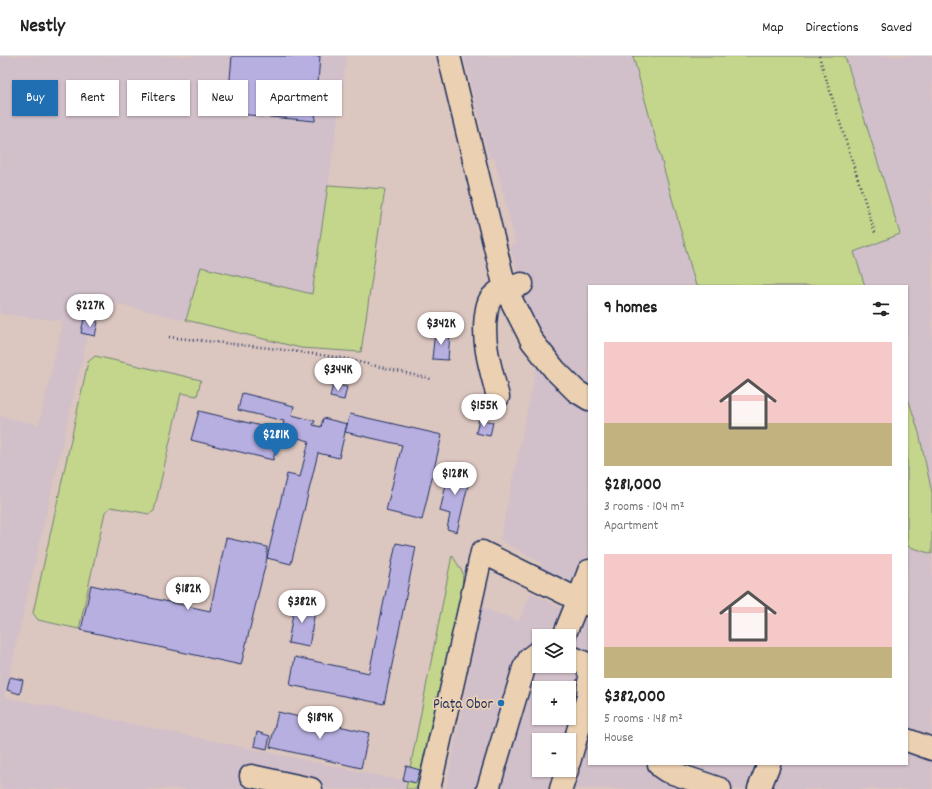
<!DOCTYPE html>
<html lang="en">
<head>
<meta charset="utf-8">
<style>
  :root { --surface:#fff; --page:#f6f6f6; --text:#222; --muted:#767676; --line:#e0e0e0; --accent:#1f6fb2 }
  body { margin:0; font-family:Dekko,sans-serif; background:var(--page); color:var(--text); height:100vh; display:flex; flex-direction:column; font-size:15px; white-space:nowrap }
  * { box-sizing:border-box; margin:0 }
  p { font-size:13px; color:var(--muted) }
  .icon { flex:none; width:22px; height:22px; fill:none; stroke:currentColor; stroke-width:2; stroke-linecap:round; stroke-linejoin:round }
  .map { position:relative; flex:1; overflow:hidden }
  .panel { position:absolute; left:588px; top:229px; width:320px; height:480px; display:flex; flex-direction:column; background:var(--surface); border-radius:0px; box-shadow:0 1px 3px #0004 }
  .panel>* { flex:none }
  .top-card { position:absolute; left:12px; top:24px; width:380px; height:36px; display:flex; gap:8px }
  .buttons { position:absolute; left:532px; top:573px; display:grid; gap:8px }
  .buttons a { display:grid; place-items:center; width:44px; height:44px; border-radius:0px; background:var(--surface); box-shadow:0 1px 3px #0004; font-size:20px }
  .price { position:absolute; translate:-50% -34px; padding:0 9px; border-radius:14px; background:#fff; color:#222; font-size:13px; line-height:26px; filter:drop-shadow(0 1px 2px #0008) }
  .price::after { content:''; position:absolute; left:50%; top:24px; width:12px; height:9px; margin-left:-6px; background:inherit; clip-path:polygon(0 0,100% 0,50% 100%) }
  .price.selected { background:var(--accent); color:#fff }
  ul { padding:0; list-style:none }
  li { display:grid; align-content:center; gap:8px; height:212px; padding:0 16px }
  li span { display:grid; place-items:center; height:124px; border-radius:0px; color:#555 }
  li>.icon { margin-inline-start:auto }
  span .icon { width:72px; height:72px; fill:#fffc; stroke-width:1 }
  li b { font-size:17px }
  h2 { display:flex; justify-content:space-between; align-items:center; height:48px; padding:0 16px; font-size:17px }
  .tag { padding:0 14px; border-radius:0px; background:var(--surface); box-shadow:0 1px 3px #0004; font-size:14px; line-height:36px }
  .tag.selected { background:var(--accent); color:#fff }
  header { display:flex; align-items:center; gap:24px; box-sizing:border-box; height:56px; padding:0 20px; background:var(--surface); border-bottom:1px solid var(--line) }
  header strong { font-size:19px }
  nav { display:flex; gap:22px; margin-inline-start:auto; font-size:14px }
  .map>svg:first-child { display:block }
  .built { fill:#d1bfca; fill-rule:evenodd }
  .green { fill:#c4d68b; stroke:#708274 }
  .building { fill:#b8afe1; stroke:#1b2f5e }
  .lines { fill:none; stroke-linecap:round; stroke-linejoin:round }
  .minor-casing { stroke:#1b2f5e; stroke-width:25 }
  .path { stroke:#1b2f5e; stroke-width:2.5; stroke-dasharray:1 3; stroke-linecap:butt }
  .minor { stroke:#ebd0b2; stroke-width:22 }
  .poi-dot { fill:#1f6fb2; stroke:#ebd0b2; stroke-width:1.5 }
  .labels { text-anchor:middle; stroke-width:3.5; stroke-linejoin:round; paint-order:stroke }
  .poi-label { font-size:15px; fill:#1b2f5e; stroke:#ebd0b2; text-anchor:end }
</style>
</head>
<body>
<header>
<strong>Nestly</strong>
<nav><a>Map</a><a>Directions</a><a>Saved</a></nav>
</header>
<div class="map">
<svg width="932" height="733" viewBox="0 0 932 733">
  <rect width="100%" height="100%" fill="#dcc6c0"/>
  <filter id="ink" filterUnits="userSpaceOnUse"><feTurbulence type="fractalNoise" baseFrequency=".025" numOctaves="2"/><feDisplacementMap in="SourceGraphic" scale="8" xChannelSelector="R" yChannelSelector="G"/><feConvolveMatrix kernelMatrix="1 2 1 2 8 2 1 2 1" color-interpolation-filters="sRGB"/></filter>
  <g filter="url(#ink)">
    <path class="built" d="M0,0H347L312,238L202,211L186,264L97,243L84,294L4,641L408,726L406,733H0V360L39,369L63,265L0,258Z
      M464,0H633L696,230H589V535L540,514L542,507L500,484L538,304L532,265L510,189L516,188L495,102H489Z
      M845,0H932V437L919,377L907,339V230H865L853,196L900,178Z
      M907,490L932,498V679L907,671Z
      M531,537L589,566V708H907V697L932,704V733H446L482,552L519,565ZM539,580H569V610H539ZM539,632H569V662H539ZM539,684H569V714H539Z"/>
    <path class="green" d="M633,0H845L900,178L854,196L865,230H696Z
      M328,129L385,133L361,296L301,292L186,264L201,211L312,238Z
      M95,300L201,324L197,340L181,337L154,455L149,458L111,451L105,456L79,573L38,564L33,557L88,306Z
      M907,339L919,377L932,437V498L907,490Z
      M452,499L463,517L462,532L418,727L416,733H406Z"/>
    <path class="building" d="M232,0H320L315,65L227,57Z
      M84,263L98,266L95,280L81,277Z
      M435,275L450,276L448,304L432,303Z
      M333,328L347,331L344,344L330,341Z
      M242,337L294,350L292,359L315,365L313,369L321,371L323,362L347,368L339,402L318,397L291,508L267,502L287,418L300,421L309,385L280,377L273,404L191,384L199,355L282,375L284,365L238,354Z
      M350,358L442,379L422,464L386,455L402,389L345,376Z
      M479,363L493,366L490,380L476,377Z
      M450,411L471,416L457,476L447,473L450,458L440,455Z
      M226,482L267,491V502L241,609L81,574L91,529L210,555Z
      M396,487L416,491L384,648L290,629L295,601L369,617Z
      M295,546L316,549L309,591L288,587Z
      M10,621L23,624L20,638L7,634Z
      M278,656L369,677L361,712L270,691Z
      M257,676L270,680L267,693L254,690Z
      M406,710L420,714L416,727L403,724Z"/>
    <g class="lines">
      <g class="minor-casing">
        <path id="minor" d="M449,0L505,232L532,285L555,314L576,335L589,343
          M498,341C491,314 482,287 486,259C487,254 487,249 490,244C497,233 510,231 522,228
          M564,580L578,545L589,515
          M569,600L585,607L589,616
          M907,684L932,693
          M569,706L588,640L589,626
          M659,708L661,711L667,715L720,733
          M251,720L311,733
          M429,733L482,496L589,549
          M488,733L524,612L530,602L539,595
          M561,733L567,714
          M759,733L769,708"/>
      </g>
      <path class="path" d="M819,0L875,177
        M169,281L270,292L342,302L431,323"/>
      <use href="#minor" class="minor"/>
    </g>
  </g>
  <circle class="poi-dot" cx="501" cy="647" r="4"/>
  <g class="labels">
    <g class="poi-label">
      <text x="493" y="652">Piața Obor</text>
    </g>
  </g>
</svg>
<div class="buttons">
<a><svg class="icon" aria-label="layers" viewBox="0 0 24 24"><path d="M12 4l9 5-9 5-9-5zM3 14l9 5 9-5"/></svg></a>
<a>+</a>
<a>−</a>
</div>
<b class="price" style="left:90px;top:272px">$227K</b>
<b class="price" style="left:441px;top:290px">$342K</b>
<b class="price" style="left:338px;top:336px">$344K</b>
<b class="price" style="left:484px;top:372px">$155K</b>
<b class="price selected" style="left:276px;top:401px">$281K</b>
<b class="price" style="left:455px;top:440px">$128K</b>
<b class="price" style="left:188px;top:555px">$182K</b>
<b class="price" style="left:302px;top:568px">$382K</b>
<b class="price" style="left:320px;top:684px">$189K</b>
<div class="top-card">
<a class="tag selected">Buy</a>
<a class="tag">Rent</a>
<a class="tag">Filters</a>
<a class="tag">New</a>
<a class="tag">Apartment</a>
</div>
<section class="panel">
<h2>9 homes<svg class="icon" aria-label="filters" viewBox="0 0 24 24"><path d="M4 7h16M4 17h16"/><circle cx="9" cy="7" r="2"/><circle cx="15" cy="17" r="2"/></svg></h2>
<ul>
<li><span style="background:linear-gradient(#f6c9c9 65%,#c2b280 0)"><svg class="icon" aria-label="home" viewBox="0 0 24 24"><path d="M3 11l9-7 9 7M6 9v11h12V9"/></svg></span><div><b>$281,000</b><p>3 rooms · 104 m²</p><p>Apartment</p></div></li>
<li><span style="background:linear-gradient(#f6c9c9 75%,#c2b280 0)"><svg class="icon" aria-label="home" viewBox="0 0 24 24"><path d="M3 11l9-7 9 7M6 9v11h12V9"/></svg></span><div><b>$382,000</b><p>5 rooms · 148 m²</p><p>House</p></div></li>
</ul>
</section>
</div>
</body>
</html>
